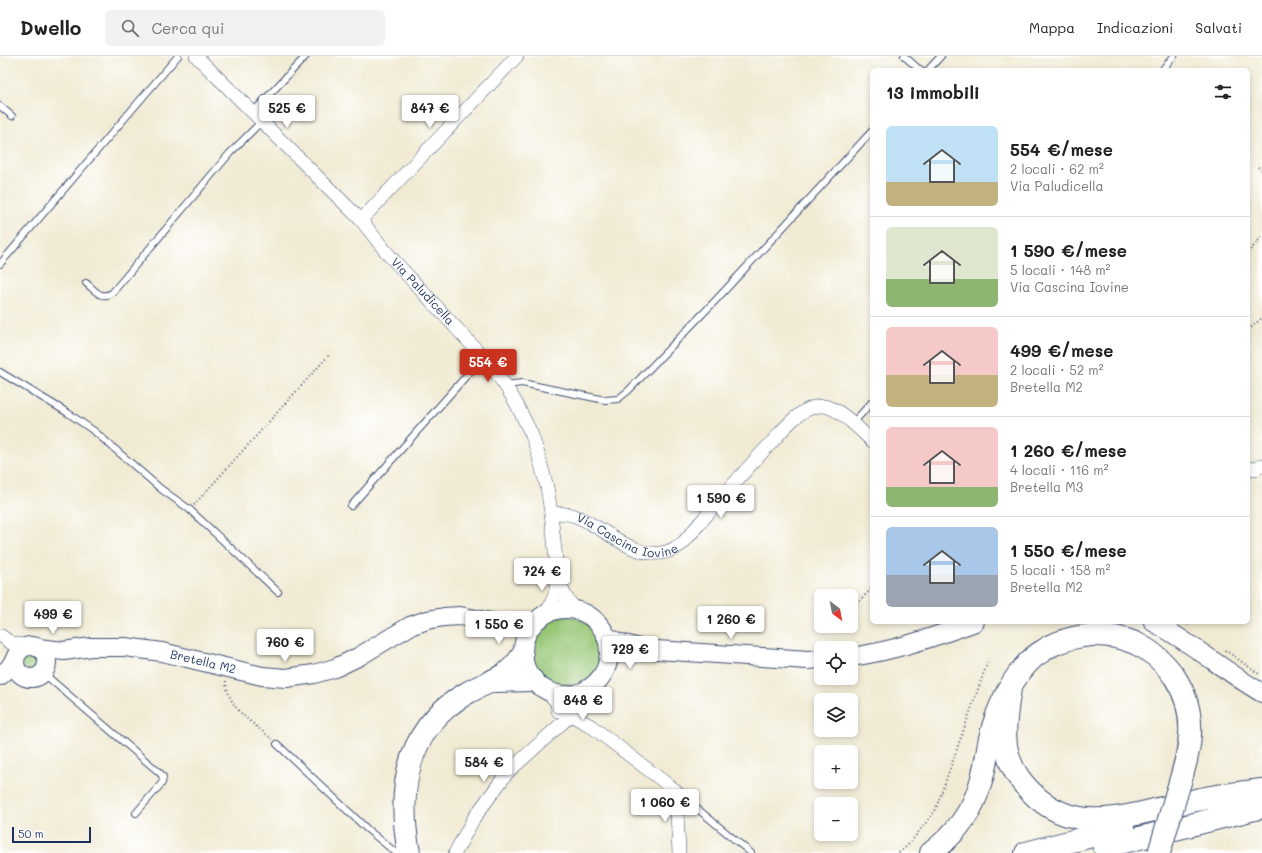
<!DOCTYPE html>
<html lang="it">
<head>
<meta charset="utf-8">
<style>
  :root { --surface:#fff; --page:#f2f2f2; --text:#222; --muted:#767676; --line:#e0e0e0; --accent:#c8321e }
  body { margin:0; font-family:Mali,sans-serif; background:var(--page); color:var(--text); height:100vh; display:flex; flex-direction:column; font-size:15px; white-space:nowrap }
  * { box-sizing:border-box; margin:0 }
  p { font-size:13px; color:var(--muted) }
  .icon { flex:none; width:22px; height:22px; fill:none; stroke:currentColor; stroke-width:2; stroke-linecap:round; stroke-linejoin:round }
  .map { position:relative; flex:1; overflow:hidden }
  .drawer { position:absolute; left:870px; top:12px; width:380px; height:556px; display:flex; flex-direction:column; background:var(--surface); border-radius:6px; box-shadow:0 2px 6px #0003 }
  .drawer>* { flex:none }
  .needle { width:26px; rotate:148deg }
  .controls { position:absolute; left:814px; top:533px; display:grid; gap:8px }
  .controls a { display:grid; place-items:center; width:44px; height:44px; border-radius:6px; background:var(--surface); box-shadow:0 2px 6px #0003; font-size:20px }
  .scale { position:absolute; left:12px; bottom:10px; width:79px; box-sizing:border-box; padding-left:4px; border:2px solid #1b2f5e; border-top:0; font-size:11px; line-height:14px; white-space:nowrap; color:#1b2f5e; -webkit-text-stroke:3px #fff; paint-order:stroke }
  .price { position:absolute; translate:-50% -34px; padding:0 9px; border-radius:4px; background:#fff; color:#222; font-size:13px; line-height:26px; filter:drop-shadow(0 1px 2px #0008) }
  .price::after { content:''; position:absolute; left:50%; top:24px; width:12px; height:9px; margin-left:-6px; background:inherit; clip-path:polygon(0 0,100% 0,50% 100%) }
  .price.current { background:var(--accent); color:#fff }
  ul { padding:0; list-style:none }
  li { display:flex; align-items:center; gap:12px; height:100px; padding:0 16px }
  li+li { border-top:1px solid var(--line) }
  li span { display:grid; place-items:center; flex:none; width:112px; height:80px; border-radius:6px; color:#555 }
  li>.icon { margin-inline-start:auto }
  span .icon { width:48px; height:48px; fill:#fffc; stroke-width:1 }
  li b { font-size:17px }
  h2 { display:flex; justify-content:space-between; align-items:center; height:48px; padding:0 16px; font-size:17px }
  header { display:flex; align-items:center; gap:24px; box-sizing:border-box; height:56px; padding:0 20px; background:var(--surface); border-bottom:1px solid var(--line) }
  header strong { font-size:19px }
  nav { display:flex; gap:22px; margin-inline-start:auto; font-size:14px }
  .search { width:280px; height:36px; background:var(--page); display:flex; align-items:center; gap:10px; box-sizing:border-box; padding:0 14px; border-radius:6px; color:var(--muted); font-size:15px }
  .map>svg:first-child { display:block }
  .green { fill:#97c675; stroke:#597a6a }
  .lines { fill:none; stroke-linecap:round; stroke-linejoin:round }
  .lane-casing { stroke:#3b4b70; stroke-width:8 }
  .street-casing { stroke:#3b4b70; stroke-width:14 }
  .secondary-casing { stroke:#3b4b70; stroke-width:20 }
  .highway-casing { stroke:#3b4b70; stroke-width:24 }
  .path { stroke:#3b4b70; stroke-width:2; stroke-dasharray:1 3; stroke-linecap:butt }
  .lane { stroke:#fff; stroke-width:6 }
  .street { stroke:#fff; stroke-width:13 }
  .secondary { stroke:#fff; stroke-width:18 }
  .highway { stroke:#fff; stroke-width:22 }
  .highway-bridge-casing { stroke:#3b4b70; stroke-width:24; stroke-linecap:butt }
  .highway-bridge { stroke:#fff; stroke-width:22 }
  .labels { text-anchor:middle; stroke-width:4; stroke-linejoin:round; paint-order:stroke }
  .street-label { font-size:12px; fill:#1b2f5e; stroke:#fff }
</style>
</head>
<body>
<header>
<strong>Dwello</strong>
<div class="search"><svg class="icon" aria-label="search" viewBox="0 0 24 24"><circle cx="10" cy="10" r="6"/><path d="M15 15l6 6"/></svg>Cerca qui</div>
<nav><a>Mappa</a><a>Indicazioni</a><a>Salvati</a></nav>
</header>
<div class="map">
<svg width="1262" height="797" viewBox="0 0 1262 797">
  <rect width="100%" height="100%" fill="#fff"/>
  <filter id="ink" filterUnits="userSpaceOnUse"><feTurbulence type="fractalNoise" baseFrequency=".025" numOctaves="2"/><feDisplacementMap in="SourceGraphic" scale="8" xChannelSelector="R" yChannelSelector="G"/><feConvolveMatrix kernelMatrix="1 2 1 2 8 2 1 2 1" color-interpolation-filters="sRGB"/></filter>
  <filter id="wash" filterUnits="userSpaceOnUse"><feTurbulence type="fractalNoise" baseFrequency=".012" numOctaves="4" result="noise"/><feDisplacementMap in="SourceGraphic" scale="16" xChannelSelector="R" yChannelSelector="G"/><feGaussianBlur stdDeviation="0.9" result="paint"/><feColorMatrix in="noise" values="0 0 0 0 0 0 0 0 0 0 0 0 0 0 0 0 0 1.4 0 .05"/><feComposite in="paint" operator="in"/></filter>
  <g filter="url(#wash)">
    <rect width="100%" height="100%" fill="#f1ebd4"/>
    <path class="green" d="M529 596a36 36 0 1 1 72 0a36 36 0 1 1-72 0Z
      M21 606a9 9 0 1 1 18 0a9 9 0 1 1-18 0Z"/>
  </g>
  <g filter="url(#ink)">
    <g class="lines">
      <g class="lane-casing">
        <path id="lane" d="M904,0L920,14
          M928,14L941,0
          M1162,14L1174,0
          M0,50L12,60
          M253,56L306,0
          M0,208L178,0
          M86,227C95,234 100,244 112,237L230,97L262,65
          M0,316L68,357L94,375L161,433L189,453L278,536
          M505,329L522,327L605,344L618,343L628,335L716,244L872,75
          M853,367L872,346
          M351,450L483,301
          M43,617L160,717L163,721L162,727L136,757
          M277,688L367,773L395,796L399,797
          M677,736L751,797"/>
      </g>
      <g class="street-casing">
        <g id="street">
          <path id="s1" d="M196,0L361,164L387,197L483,301L505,329L516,347L531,377L537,394L547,431L551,457L558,522L555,538L551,548L546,557"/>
          <path d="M361,164L517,0"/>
          <path d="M1248,412L1256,413L1262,409"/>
          <path id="s2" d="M551,457C560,457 568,457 575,460C603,470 631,501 661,497C670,496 676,492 683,487C712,453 741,418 772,386C781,376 791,363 803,356C809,352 815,350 823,350C838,350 861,375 872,385"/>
          <path d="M558,522L565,540L576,554"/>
          <path d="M0,579L11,587L28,590"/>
          <path d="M548,636L557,647L558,655"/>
          <path d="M557,647L571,659L591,670L676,735L679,797"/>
          <path d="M455,797L474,762L507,717L581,650L596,627"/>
        </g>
      </g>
      <g class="secondary-casing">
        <g id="secondary">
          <circle cx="566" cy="596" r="43"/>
          <path d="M1153,566C1192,587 1224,615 1262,637"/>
          <path d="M606,580L617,586L642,593L808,604L821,603"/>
          <circle cx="31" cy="606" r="16"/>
          <path id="s3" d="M38,592L64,595L91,591H125L162,596L262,620L286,622L314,618L335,612L358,601L410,570L427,564L444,561L460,560L495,567L532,568"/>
          <path d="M851,601C894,595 934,581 975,566"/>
          <path d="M0,620L9,612L15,603"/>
        </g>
      </g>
      <g class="highway-casing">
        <path id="highway" d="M494,625L532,624
          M1010,633C1003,673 999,704 1030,735C1076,783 1132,758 1187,746C1212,740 1237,737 1262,734
          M1104,791L1262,751
          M409,797C397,733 406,672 467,637C490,624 507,623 522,600
          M931,797C953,780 972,757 980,729C985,714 987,697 990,682C997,653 1012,620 1035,600C1039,597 1045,594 1050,590
          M1026,797L1123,772"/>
      </g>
      <path class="path" d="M1258,111L1262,114
        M1248,197L1262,180
        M1248,274L1262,262
        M194,449L329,299
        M851,554L872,532
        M1184,566L1190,570
        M1225,594L1259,618
        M226,625C227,652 253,667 272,683
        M899,797L910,787L935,755L988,605"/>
      <use href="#lane" class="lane"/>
      <use href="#street" class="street"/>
      <use href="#secondary" class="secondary"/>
      <use href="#highway" class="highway"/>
      <g class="highway-bridge-casing">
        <path id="highway-bridge" d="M1050,590C1079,577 1105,575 1135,587C1150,594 1164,606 1174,620C1200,659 1190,694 1177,736C1171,756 1165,777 1159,797"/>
      </g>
      <use href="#highway-bridge" class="highway-bridge"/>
    </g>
  </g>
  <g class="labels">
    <g class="street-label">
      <text dy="4" stroke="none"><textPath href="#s1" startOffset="327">Via Paludicella</textPath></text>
      <text dy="4" stroke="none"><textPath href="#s2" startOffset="82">Via Cascina Iovine</textPath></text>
      <text dy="4" stroke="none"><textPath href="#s3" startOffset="167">Bretella M2</textPath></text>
    </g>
  </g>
</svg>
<div class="controls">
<a><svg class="needle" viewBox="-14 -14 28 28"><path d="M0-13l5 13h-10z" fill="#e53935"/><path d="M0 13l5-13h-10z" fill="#767676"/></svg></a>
<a><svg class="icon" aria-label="locate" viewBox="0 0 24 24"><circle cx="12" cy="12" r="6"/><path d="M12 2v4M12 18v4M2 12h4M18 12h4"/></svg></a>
<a><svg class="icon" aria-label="layers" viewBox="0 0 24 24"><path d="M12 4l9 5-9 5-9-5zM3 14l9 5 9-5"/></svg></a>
<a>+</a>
<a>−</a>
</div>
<div class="scale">50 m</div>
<b class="price" style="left:287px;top:73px">525 €</b>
<b class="price" style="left:430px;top:73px">847 €</b>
<b class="price current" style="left:488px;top:327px">554 €</b>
<b class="price" style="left:721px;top:463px">1 590 €</b>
<b class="price" style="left:542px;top:536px">724 €</b>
<b class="price" style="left:53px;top:579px">499 €</b>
<b class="price" style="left:731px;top:584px">1 260 €</b>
<b class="price" style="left:499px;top:589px">1 550 €</b>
<b class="price" style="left:285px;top:607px">760 €</b>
<b class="price" style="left:630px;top:614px">729 €</b>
<b class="price" style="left:583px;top:665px">848 €</b>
<b class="price" style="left:484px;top:727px">584 €</b>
<b class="price" style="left:665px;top:767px">1 060 €</b>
<section class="drawer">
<h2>13 immobili<svg class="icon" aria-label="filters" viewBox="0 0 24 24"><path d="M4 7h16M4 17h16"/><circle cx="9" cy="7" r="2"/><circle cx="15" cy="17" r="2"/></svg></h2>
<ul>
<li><span style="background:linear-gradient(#bfe0f5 70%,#c2b280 0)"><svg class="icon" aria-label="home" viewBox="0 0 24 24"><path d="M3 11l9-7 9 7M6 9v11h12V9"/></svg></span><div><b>554 €/mese</b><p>2 locali · 62 m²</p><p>Via Paludicella</p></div></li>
<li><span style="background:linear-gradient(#dfe7d0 65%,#8fb573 0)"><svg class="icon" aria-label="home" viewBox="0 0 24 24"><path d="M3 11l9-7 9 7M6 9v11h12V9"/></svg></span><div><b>1 590 €/mese</b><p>5 locali · 148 m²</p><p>Via Cascina Iovine</p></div></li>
<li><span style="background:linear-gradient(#f6c9c9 60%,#c2b280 0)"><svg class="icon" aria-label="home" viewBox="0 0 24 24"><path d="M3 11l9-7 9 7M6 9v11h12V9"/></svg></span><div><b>499 €/mese</b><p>2 locali · 52 m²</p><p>Bretella M2</p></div></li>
<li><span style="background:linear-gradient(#f6c9c9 75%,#8fb573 0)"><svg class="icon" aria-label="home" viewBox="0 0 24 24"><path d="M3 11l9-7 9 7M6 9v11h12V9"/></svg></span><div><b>1 260 €/mese</b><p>4 locali · 116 m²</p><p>Bretella M3</p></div></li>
<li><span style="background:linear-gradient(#a9c7e8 60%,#9aa5b1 0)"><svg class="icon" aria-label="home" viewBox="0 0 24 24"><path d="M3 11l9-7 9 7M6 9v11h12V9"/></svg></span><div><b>1 550 €/mese</b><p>5 locali · 158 m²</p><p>Bretella M2</p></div></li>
</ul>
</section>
</div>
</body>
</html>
